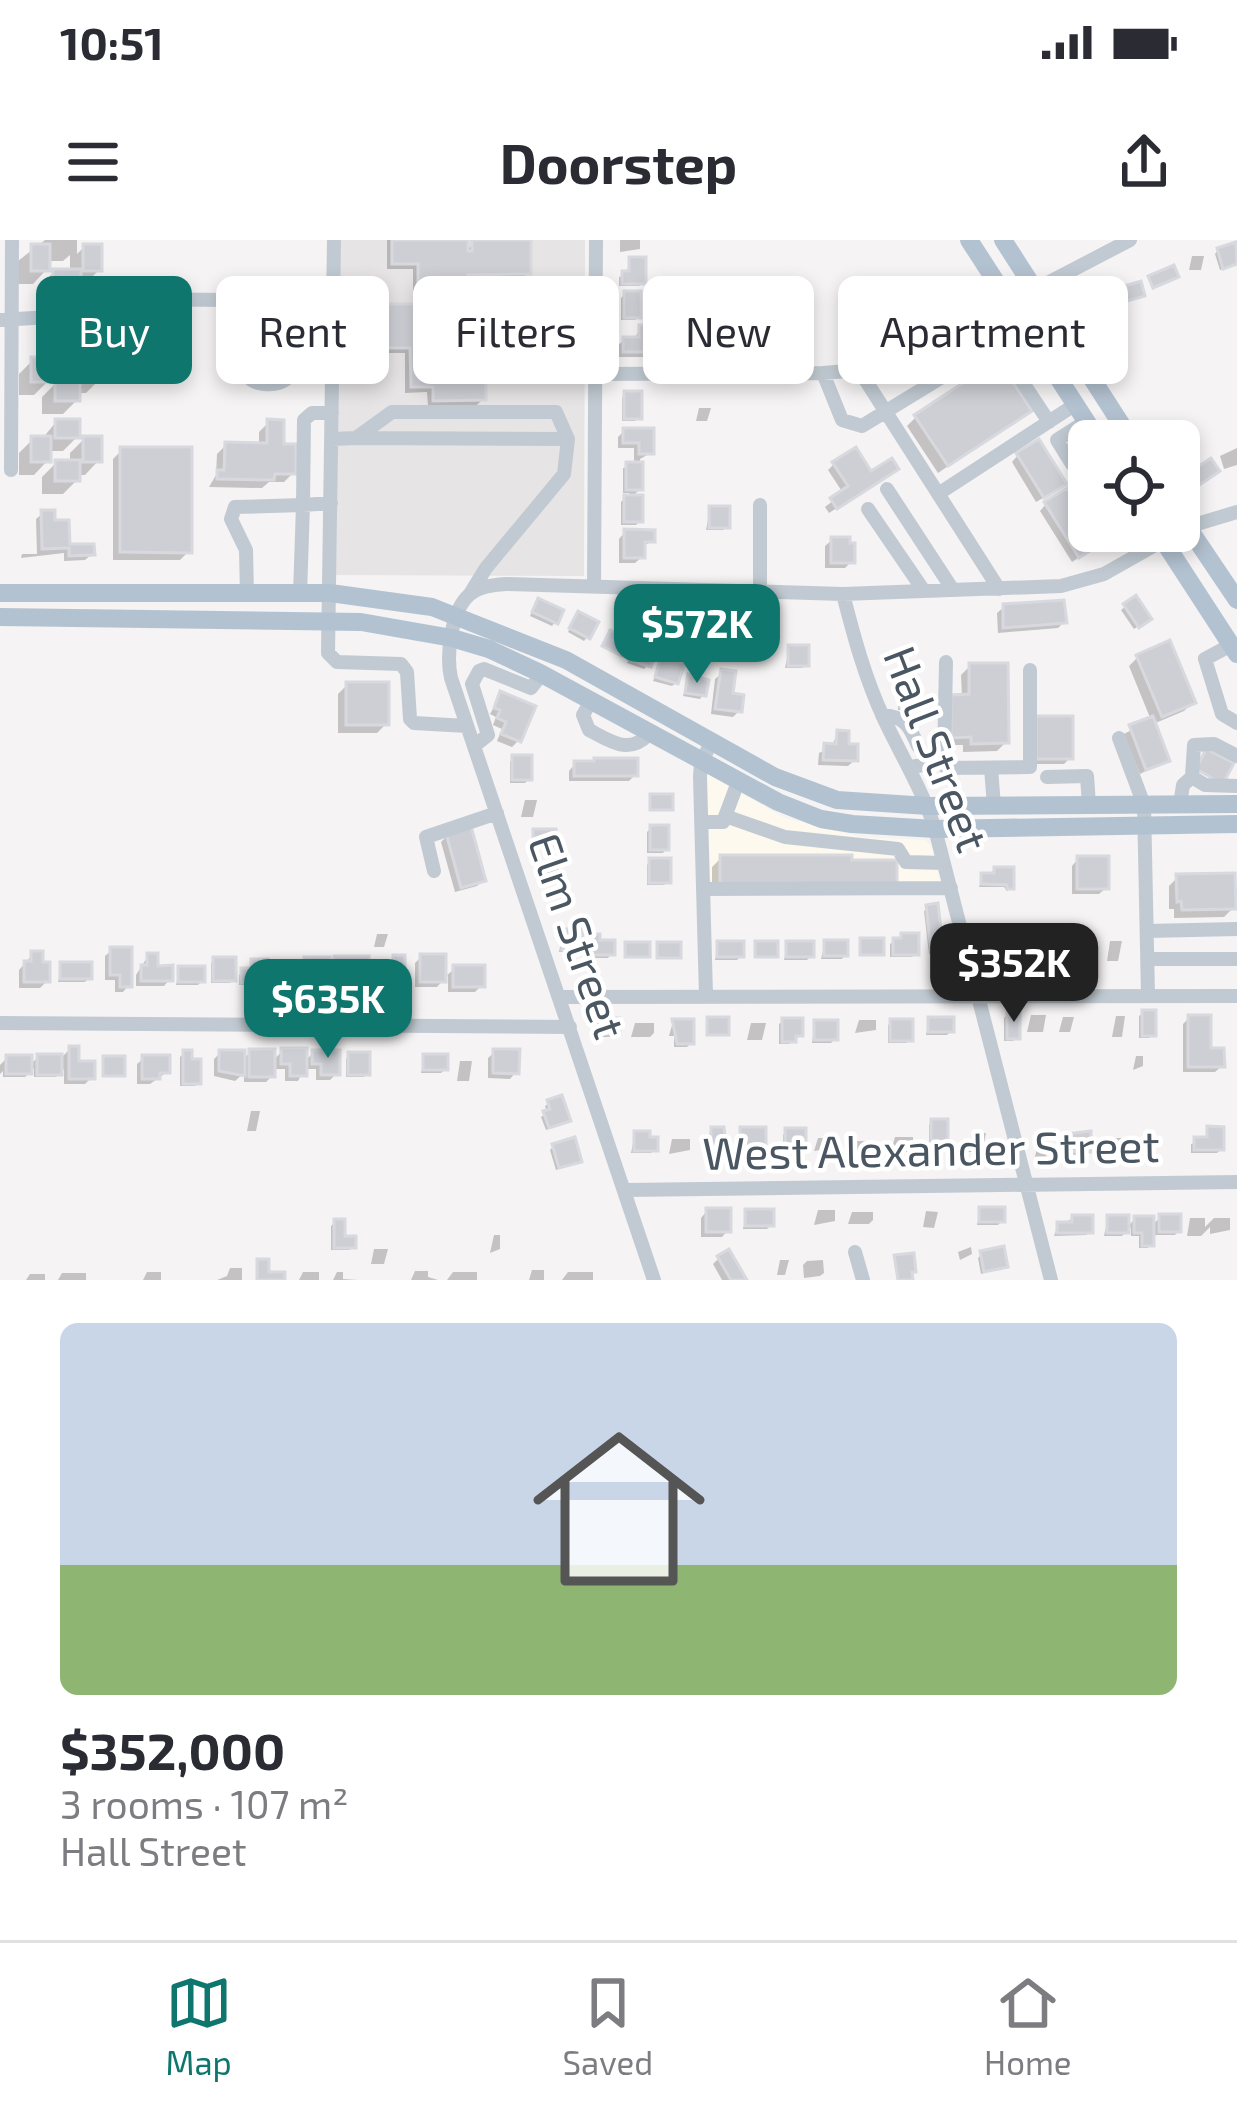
<!DOCTYPE html>
<html lang="en">
<head>
<meta charset="utf-8">
<style>
  :root { --surface:#fff; --page:#f7f7f7; --text:#2b2b33; --muted:#7c7c81; --line:#e1e1e2; --accent:#0f766e }
  body { margin:0; font-family:"Exo 2",sans-serif; background:var(--page); color:var(--text); height:100vh; display:flex; flex-direction:column; font-size:45px; white-space:nowrap }
  * { box-sizing:border-box; margin:0 }
  p { font-size:39px; color:var(--muted) }
  .icon { flex:none; width:66px; height:66px; fill:none; stroke:currentColor; stroke-width:2; stroke-linecap:round; stroke-linejoin:round }
  .map { position:relative; height:1040px; overflow:hidden }
  .panel { display:flex; flex-direction:column; background:var(--surface); flex:1 }
  .panel>* { flex:none }
  .guide { position:absolute; left:36px; top:36px; width:1167px; height:108px; display:flex; gap:24px }
  .controls { position:absolute; left:1068px; top:180px; display:grid; gap:24px }
  .controls a { display:grid; place-items:center; width:132px; height:132px; border-radius:18px; background:var(--surface); box-shadow:0 6px 18px #0003; font-size:60px }
  .price { position:absolute; translate:-50% -102px; padding:0 27px; border-radius:24px; background:var(--accent); color:#fff; font-size:39px; line-height:78px; filter:drop-shadow(0 3px 6px #0008) }
  .price::after { content:''; position:absolute; left:50%; top:72px; width:36px; height:27px; margin-left:-18px; background:inherit; clip-path:polygon(0 0,100% 0,50% 100%) }
  .price.current { background:#222; color:#fff }
  ul { padding:0; list-style:none }
  li { display:grid; align-content:center; gap:24px; height:636px; padding:0 60px }
  li+li { border-top:3px solid var(--line) }
  li span { display:grid; place-items:center; height:372px; border-radius:18px; color:#555 }
  li>.icon { margin-inline-start:auto }
  span .icon { width:216px; height:216px; fill:#fffc; stroke-width:1 }
  li b { font-size:51px }
  .chip { padding:0 42px; border-radius:18px; background:var(--surface); box-shadow:0 6px 18px #0003; font-size:42px; line-height:108px }
  .chip.current { background:var(--accent); color:#fff }
  .status { display:flex; justify-content:space-between; align-items:center; height:84px; padding:0 60px; background:var(--surface); direction:ltr }
  .status svg { height:33px; fill:currentColor }
  header { display:flex; justify-content:space-between; align-items:center; height:156px; padding:0 60px; background:var(--surface); font-size:54px; font-weight:700 }
  .menu { display:flex; justify-content:space-around; align-items:center; height:168px; border-top:3px solid var(--line); background:var(--surface); font-size:33px; color:var(--muted) }
  .menu a { display:grid; justify-items:center; gap:6px }
  .menu .current { color:var(--accent) }
  .map>svg:first-child { display:block }
  .commercial { fill:#fdf9ef }
  .education { fill:#e6e4e5 }
  .shadow { fill:#0003 }
  .building { fill:#cdcfd5; stroke:#d7d9de; stroke-width:3 }
  .lines { fill:none; stroke-linecap:round; stroke-linejoin:round }
  .minor { stroke:#c1cad2; stroke-width:14 }
  .major { stroke:#b3c2d1; stroke-width:18 }
  .labels { text-anchor:middle; stroke-width:9; stroke-linejoin:round; paint-order:stroke }
  .street-label { font-size:45px; fill:#4a5661; stroke:#fff }
</style>
</head>
<body>
<div class="status"><b>10:51</b><svg viewBox="0 0 49 12"><path d="M0 12V9h3v3zM5 12V6h3v6zM10 12V3h3v9zM15 12V0h3v12zM26 1h20v11H26zM47 4h2v5h-2z"/></svg></div>
<header><svg class="icon" aria-label="menu" viewBox="0 0 24 24"><path d="M4 6h16M4 12h16M4 18h16"/></svg>Doorstep<svg class="icon" aria-label="share" viewBox="0 0 24 24"><path d="M12 15V3M7 8l5-5 5 5M5 13v7h14v-7"/></svg></header>
<div class="map">
<svg width="1237" height="1040" viewBox="0 0 1237 1040">
  <rect width="100%" height="100%" fill="#f5f3f3"/>
  <path class="commercial" d="M706,533L785,578L861,597L925,600L931,606L944,653L708,654Z"/>
  <path class="education" d="M338,0H585L584,336L336,335Z"/>
  <path class="shadow" d="M45,0H77V14L84,7L99,30L85,44H78L64,62H40V46L54,32H70V15L63,21H47V29L33,44H18V21Z
    M387,0H465V12L474,3L528,33L521,39L465,40L466,67L574,106L568,112L483,113V159L477,165L428,166L427,152L405,153V113H342L341,74L348,67H447V51H413V29H387Z
    M620,0H640V9L620,12Z
    M1218,10L1237,11V25L1220,30L1215,14Z
    M1192,16H1204L1201,30H1189Z
    M630,20L643,42L639,46H619V37L626,34Z
    M625,54L638,77L635,80H621V58Z
    M640,88L652,111L645,117H617V106L624,100H634Z
    M56,101L77,117L63,131H48V141L34,155H19V134L33,120H41Z
    M84,119L100,139L86,153H77V160L63,174H42V157L56,143H70V133Z
    M626,154L639,177L635,181H622V158Z
    M699,168H711L707,181H696Z
    M1028,171L938,233L907,186L916,177Z
    M56,182L77,197L63,211H48V220L34,235H19V213L33,199H42Z
    M268,183L293,233L284,242H269L262,248L209,247L216,235L217,214L226,205L259,206V192Z
    M624,191H651V213L640,219V249L631,258L640,281L636,285H621V262L630,253H623V228L634,225V208H618V197Z
    M84,199L99,220L85,235H77V240L63,254H42V237L56,223H70V213Z
    M1237,208V225L1224,229L1220,216Z
    M122,210L189,311L180,320H113V219Z
    M1018,215L1057,250L1036,262L1012,222Z
    M834,224L870,236L889,235L829,273L825,267L843,253L828,230Z
    M1046,264L1089,289L1092,309L1072,322L1040,271Z
    M710,269L727,286L723,290H706Z
    M43,273L67,308L91,307L92,314L85,320L64,321V313L21,318L22,314H37L36,279Z
    M625,292L652,301L642,307V317L635,323H619V299Z
    M832,300L852,321L845,328H825V306Z
    M1135,360L1144,382L1134,389L1121,370Z
    M535,365L555,382L552,386L530,376Z
    M1004,367L1064,382L1058,388L998,393L997,373Z
    M575,378L587,397L584,401L568,392Z
    M635,405L648,425L644,429L627,423Z
    M789,408L806,424L802,428H785Z
    M1138,417L1193,462L1184,471L1153,484L1167,520L1140,534L1124,494L1151,480L1129,426Z
    M662,419L676,443L672,446L653,441Z
    M970,426L1006,502L997,511L963,512V505H943L962,457L961,435Z
    M722,433L739,471L733,477L711,474L715,439Z
    M689,437L703,455L700,459L683,456Z
    M902,439L914,466L911,470H898V443Z
    M347,445L386,484L377,493H338V454Z
    M501,455L518,501L512,507L497,501L502,489L493,485L496,477L490,474Z
    M1031,485L1070,518L1064,524H1031Z
    M838,493L855,520L848,526L818,525L819,513L831,507Z
    M514,518L529,539L525,543H510V522Z
    M575,524L635,535L629,541H569V531Z
    M525,560H537L533,577H521Z
    M651,588L666,609L663,613H647V592Z
    M535,592L553,606L549,609H531Z
    M447,596L483,640L477,646L455,652L441,602Z
    M721,618L885,652H712V627Z
    M1078,619L1106,648L1099,654H1072V626Z
    M548,620H559V638L555,642H544V623Z
    M650,621L668,642L664,645H647V625Z
    M995,630L1011,648L1007,651L1004,647H979L983,636Z
    M1178,637L1233,668L1224,677L1174,678V669H1169V646Z
    M928,668L940,709L936,713L929,714L924,671Z
    M563,692L580,708L577,712H559Z
    M377,694H388L384,707H374Z
    M903,696L916,714L912,717H890V704Z
    M592,697L611,714L608,718H589Z
    M1110,701H1122L1118,721H1107Z
    M825,703L845,715L842,719H821Z
    M718,704L741,716L737,720H715Z
    M788,704L811,716L807,720H784Z
    M998,704H1006L1003,721H994Z
    M1032,704H1049V717L1029,721Z
    M112,710L129,745L123,752H115V740H105V716Z
    M33,714L47,741L40,748H19V730Z
    M148,716L155,729L170,739L164,746H136V735Z
    M421,717L443,739L455,728L482,745L475,752H448V735L437,747H415V723Z
    M394,718L402,737L399,741H375V730L390,726Z
    M336,719L366,737L359,743H329V731L324,737H314L310,746H302V737L293,746H270V736L261,745H239V735L248,731L252,722L265,734L274,726H302L306,720L327,728Z
    M215,720L233,740L230,743H211V723Z
    M62,725L89,738L85,742H58Z
    M180,729L202,741L198,745H176Z
    M1143,773L1153,795L1149,798H1139V776Z
    M1008,774L1017,798L1013,801H1004V778Z
    M1031,775H1046L1043,792H1027Z
    M1116,776H1125L1122,797H1112Z
    M1063,777H1074L1070,792H1059Z
    M1189,778L1222,826L1215,832H1183V784Z
    M859,780H876V790L855,793Z
    M929,780L951,791L947,795H926Z
    M599,781L617,793L614,797H595Z
    M783,781L800,795L789,804H779V784Z
    M673,782L691,803L687,807H674V796H669Z
    M892,782L910,800L906,803H888V785Z
    M635,783H654V793L650,797H631Z
    M751,783H766L762,800H747Z
    M815,783L835,799L831,803H812Z
    M70,809L76,824L92,837L85,844H64V829L56,837H34V828L25,837H3V831L0,834V825L7,818L29,826L38,817H62Z
    M282,811L304,822L313,813L337,833L330,840H316V829H304L298,841H285V829H272V836L266,842H244V833L235,841L214,836V819L220,813L242,821L250,812L272,822Z
    M495,812L516,832L510,839L488,838V818Z
    M184,813L198,843L195,846H180V817Z
    M349,815L367,833L364,837H346V819Z
    M1136,816H1143V826L1133,830Z
    M425,817L445,829L441,833H421Z
    M144,818L167,832L150,844H137V824Z
    M460,821H472L469,841H457Z
    M549,863L567,880L546,890L541,877L547,873L545,866Z
    M251,871H260L256,891H247Z
    M932,882L945,908L941,912H929V885Z
    M1208,889L1221,909L1217,913H1191V904L1205,900Z
    M712,890L724,910L720,913H709V894Z
    M741,890L763,907L759,910H737Z
    M786,891L803,910L799,913H783V895Z
    M972,893H986L982,912H968Z
    M635,894L655,909L651,913H631Z
    M895,897H913V909L910,912H891Z
    M1067,897L1088,911L1085,915L1056,914Z
    M818,898H835V908L814,911Z
    M1109,898H1124L1120,913H1106Z
    M672,899H690V910L669,914Z
    M857,901H876V910L872,914H853Z
    M1038,903H1050L1046,917H1035Z
    M554,906L578,921L556,930L550,910Z
    M818,970H835V981L814,985Z
    M980,970L1002,981L998,985H977Z
    M707,971L728,990L722,997H701V978Z
    M926,971L938,972L934,988L923,987Z
    M747,972L771,985L767,989H743Z
    M852,972H873V980L869,984H848Z
    M1161,977L1178,991L1175,995H1151L1148,1008H1139V996H1131V987L1122,996H1104L1108,978L1126,988L1135,979L1151,986Z
    M1074,978L1090,991L1086,995L1054,996L1058,985Z
    M1190,978H1205V987L1214,978H1230V990L1210,994V987L1201,996H1187Z
    M335,982L342,999L353,1007L349,1010H331V986Z
    M494,995H500V1009L490,1013Z
    M971,1007L972,1014L960,1020L958,1012Z
    M374,1009H388L384,1024H371Z
    M982,1014L1004,1027L981,1034L978,1018Z
    M719,1018L744,1040H722L713,1024Z
    M780,1020H789L785,1035H777Z
    M823,1020L824,1033L820,1036L804,1038L803,1025L807,1021Z
    M230,1028H242V1040H217L227,1036Z
    M532,1030H544V1040H529Z
    M415,1031H428V1037L438,1040H411Z
    M147,1032H161V1040H143Z
    M303,1032H319V1040H299Z
    M337,1032H343V1039L358,1040H333Z
    M453,1032H477V1040H447Z
    M568,1032H593V1040H562Z
    M62,1033H86V1040H58Z
    M30,1034H45V1040H26Z"/>
  <path class="building" d="M392,0H468V11H472V0H531V34L468,35L469,64L577,63V107L486,108V160L433,161V147H411L410,108H347V64H452V46H418V24H392Z
    M1236,2L1237,24L1223,29L1217,8Z
    M31,4H50V31H31Z
    M83,4H102V31H83Z
    M629,17H646V44H622V31H629Z
    M1174,25L1179,37L1153,48L1148,36Z
    M53,29H81V50H53Z
    M1141,41L1145,56L1117,64L1113,49Z
    M624,51H641V78H624Z
    M1103,55L1112,70L1082,88L1073,73Z
    M639,85H655V112H623V97H639Z
    M54,98H80V118H54Z
    M83,116H103V141H83Z
    M31,117H51V142H31Z
    M998,120L1032,171L948,226L914,175Z
    M55,140H80V161H55Z
    M624,151H642V179H624Z
    M55,179H80V198H55Z
    M267,179L284,180V204H296V234H275L274,240L217,239V230H224L225,202L267,203Z
    M623,188H654V214H639V203H623Z
    M31,196H51V222H31Z
    M83,196H102V222H83Z
    M1039,199L1067,244L1044,258L1016,213Z
    M120,207H192V313L120,312Z
    M856,207L871,231L892,218L899,229L837,269L830,258L848,246L832,222Z
    M1211,218L1220,231L1198,246L1189,233Z
    M55,220H80V241H55Z
    M626,222H643V250H626Z
    M1067,248L1089,283V291H1094L1102,303L1079,318L1044,262Z
    M624,255H643V282H624Z
    M709,266H730V288H709Z
    M41,270H55V280H69L70,304H94L95,315L69,316V308L42,309Z
    M624,289L655,290V302H645V318H624Z
    M831,297H850V303H855V323H831Z
    M1136,355L1152,379L1139,388L1123,364Z
    M538,358L564,370L558,384L532,372Z
    M1064,360L1067,383L1003,388V364Z
    M578,371L599,382L590,399L569,388Z
    M610,390L630,400L622,416L602,406Z
    M1170,400L1196,463L1162,477L1136,415Z
    M635,402L657,409L651,427L628,419Z
    M788,405H809V426H788Z
    M661,416L685,423L678,444L655,437Z
    M969,423H1008L1009,503L971,504V497L951,498V455L969,454Z
    M721,429L736,431L733,453L744,455L742,472L715,469Z
    M688,434L709,440L706,456L685,453Z
    M900,436H917V467H900Z
    M346,442H389V485H346Z
    M500,451L536,466L521,502L501,494L506,482L497,478L500,470L494,468Z
    M1036,476H1073V519H1036Z
    M1153,476L1170,521L1146,530L1129,485Z
    M837,490L849,491V504H858V521L823,520L824,503L836,504Z
    M1206,509L1234,523L1223,544L1196,529Z
    M512,515H532V540H512Z
    M594,518H638V536H574V521H594Z
    M650,554H673V570H650Z
    M650,585H669V610H650Z
    M471,586L486,641L461,648L446,593Z
    M533,589H556V607H533Z
    M720,615H852V620H897V644H720Z
    M1077,616H1109V649H1077Z
    M649,618H671V643H649Z
    M994,627H1014V649H1007V645L981,644V633H994Z
    M1235,633L1236,669L1182,670L1181,661L1177,662L1176,634Z
    M938,663L943,710L931,712L926,665Z
    M562,689H583V710H562Z
    M901,693H919V715H893V698H901Z
    M591,694H600V700H615V715H591Z
    M860,698H884V715H860Z
    M824,700H848V716H824Z
    M717,701H744V717H717Z
    M755,701H778V717H755Z
    M786,701H814V717H786Z
    M625,702H650V717H625Z
    M657,702H681V718H657Z
    M110,707H132V747H120V735H110Z
    M31,711H43V722H50V742H24V721H31Z
    M147,713H158V726L173,725V741H141V725H147Z
    M420,714H446V742H420Z
    M393,715H405V738H378V723H393Z
    M334,716H369V738H334Z
    M213,717H236V741H213Z
    M304,717H330V735H317V743H304Z
    M251,719H268V743H241V728H251Z
    M60,722H92V739H60Z
    M272,723H299V743L273,744Z
    M453,725H485V747H453Z
    M178,726H205V742H178Z
    M1142,770H1156V796H1142Z
    M1007,771H1020V799H1007Z
    M1188,775H1211V808H1224L1225,827H1188Z
    M707,777H729V795H707Z
    M928,777H954V792H928Z
    M598,778H620V794H598Z
    M782,778H803V796H796V802H782Z
    M672,779H694V804H677Z
    M890,779H913V801H890Z
    M814,780H838V800H814Z
    M69,806H79V821H95V839H69Z
    M281,808H307V836H290V824H281Z
    M249,809H275V837H249Z
    M493,809H520L519,834L493,833Z
    M183,810H192V819H201V844H183Z
    M219,810H245V836L219,831Z
    M312,810H340V835H321V824H312Z
    M348,812H370V835H348Z
    M37,814H62V835H37Z
    M423,814H448V830H423Z
    M6,815H32V834H6Z
    M142,815H170V833H160V839H142Z
    M103,816H125V836H103Z
    M562,855L571,881L549,888L543,871L550,869L547,860Z
    M931,879H948V909H931Z
    M1207,886L1224,887V910H1194V897H1207Z
    M711,887H724L727,911H711Z
    M740,887H766V908H740Z
    M785,888H806V911H785Z
    M634,891H650V897H658V911H634Z
    M1091,891V912L1058,911V903H1066V894Z
    M575,897L582,922L559,928L552,904Z
    M979,967H1005V982H979Z
    M706,968H731V992H706Z
    M745,969H774V986H745Z
    M1159,974H1181V992H1159Z
    M1072,975H1093V993H1057V982H1072Z
    M1107,975H1129V993H1107Z
    M1134,976H1154V1006H1142V993H1134Z
    M334,979H345V996H356V1008H334Z
    M1004,1006L1008,1027L984,1032L980,1011Z
    M729,1009L747,1040H731L717,1016Z
    M914,1013L916,1032H912L913,1040H898L894,1015Z
    M257,1019H269V1032H285V1040H257Z"/>
  <g class="lines">
    <path class="minor" d="M334,0L328,413L337,422L401,424L407,432L410,479L414,483L467,486
      M126,59L334,61
      M239,60C240,86 228,141 264,144C276,145 283,143 291,135L294,60
      M0,80L83,75
      M984,84L1049,182
      M859,130L999,349
      M823,133L842,180L862,186L996,104
      M595,134L823,133L859,130L910,120L944,107L1036,49L1130,0
      M1087,181L1057,200L1072,224L1089,213
      M356,198L568,199
      M332,199L356,198L392,172H556L568,199L564,234L486,328L470,354
      M11,230L12,0
      M887,249L953,350
      M938,254L1076,164
      M760,265V351
      M868,269L924,351
      M1118,291L1121,296
      M594,347L596,0
      M300,354L303,265L331,263
      M843,354C854,397 865,438 884,479C902,517 922,549 935,589L1051,1040
      M247,355L246,310L231,279L235,267L303,265L304,180L312,173H332
      M1231,405L1205,419L1222,474L1237,483
      M591,461L583,475L589,490C612,502 629,515 649,494
      M882,475C905,476 910,487 918,506
      M1119,498L1144,565L1148,756
      M474,506L488,495L472,444L479,431L484,429L531,448L542,434
      M944,522L946,422
      M910,527L944,522L946,528L1030,527V430
      M991,528L994,566
      M1047,537L1087,536L1089,565
      M1192,537L1194,505L1214,504L1237,516
      M1180,565L1183,545L1192,537L1205,545L1237,546
      M728,577L785,597L898,609L906,622L944,623
      M701,582H723L738,542
      M434,631L426,597L497,573
      M703,649L951,648
      M1147,691L1237,689
      M1147,719H1237
      M706,756L700,537L701,523L711,503
      M560,757L1237,756
      M0,783L570,787
      M626,950L1237,942
      M855,1012L863,1040
      M654,1040L451,438C446,416 451,371 469,355C480,346 493,345 506,344L843,354L1061,346L1104,334L1187,287L1237,272"/>
    <path class="major" d="M969,0L1099,201
      M1003,0L1132,201
      M1179,274L1237,360
      M1157,291L1237,414
      M0,353H330L432,367L566,420L775,537L837,560L928,566L1237,564
      M0,377L361,382L452,398L489,409L540,433L778,562L821,579L852,584L935,589L1237,584"/>
  </g>
  <g class="labels">
    <g class="street-label">
      <text transform="translate(936 509) rotate(69)" y="16">Hall Street</text>
      <text transform="translate(577 696) rotate(71)" y="16">Elm Street</text>
      <text transform="translate(931 910) rotate(-1)" y="16">West Alexander Street</text>
    </g>
  </g>
</svg>
<div class="controls">
<a><svg class="icon" aria-label="locate" viewBox="0 0 24 24"><circle cx="12" cy="12" r="6"/><path d="M12 2v4M12 18v4M2 12h4M18 12h4"/></svg></a>
</div>
<b class="price" style="left:697px;top:446px">$572K</b>
<b class="price current" style="left:1014px;top:785px">$352K</b>
<b class="price" style="left:328px;top:821px">$635K</b>
<div class="guide">
<a class="chip current">Buy</a>
<a class="chip">Rent</a>
<a class="chip">Filters</a>
<a class="chip">New</a>
<a class="chip">Apartment</a>
</div>
</div>
<section class="panel">
<ul>
<li><span style="background:linear-gradient(#c9d6e8 65%,#8fb573 0)"><svg class="icon" aria-label="home" viewBox="0 0 24 24"><path d="M3 11l9-7 9 7M6 9v11h12V9"/></svg></span><div><b>$352,000</b><p>3 rooms · 107 m²</p><p>Hall Street</p></div></li>
</ul>
</section>
<nav class="menu">
<a class="current"><svg class="icon" aria-label="map" viewBox="0 0 24 24"><path d="M3 6l6-2 6 2 6-2v14l-6 2-6-2-6 2zM9 4v14M15 6v14"/></svg>Map</a>
<a><svg class="icon" aria-label="saved" viewBox="0 0 24 24"><path d="M7 4h10v16l-5-4-5 4z"/></svg>Saved</a>
<a><svg class="icon" aria-label="home" viewBox="0 0 24 24"><path d="M3 11l9-7 9 7M6 9v11h12V9"/></svg>Home</a>
</nav>
</body>
</html>
